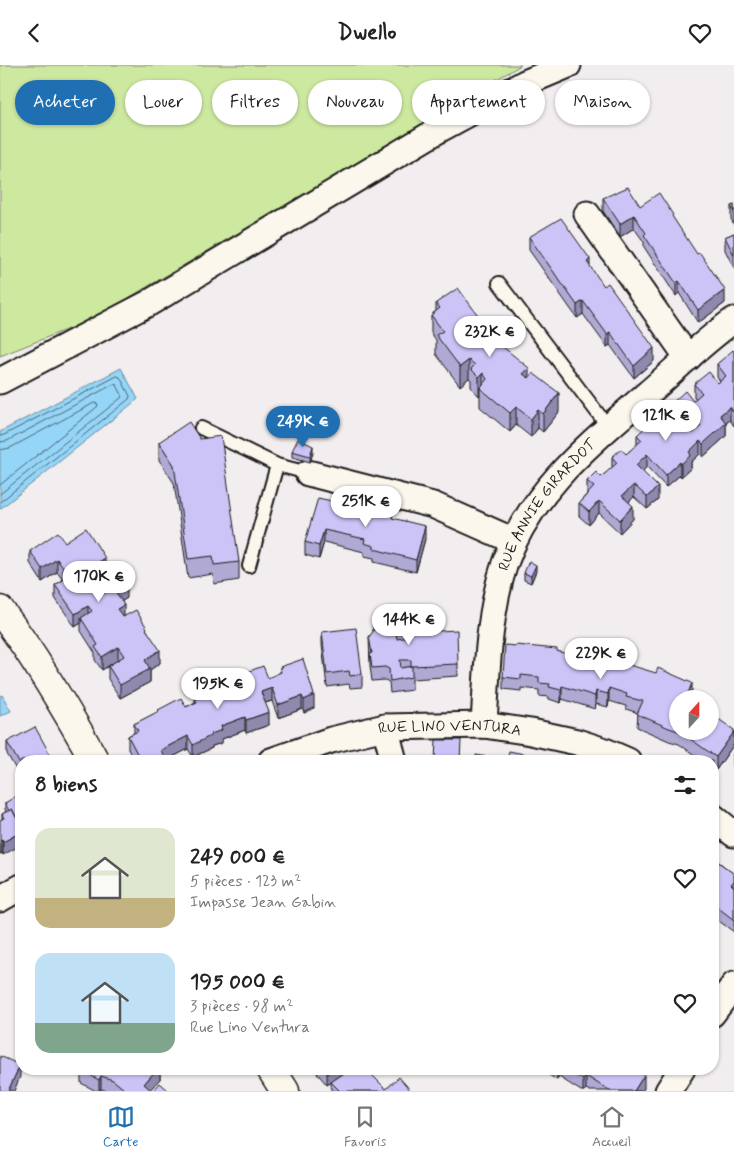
<!DOCTYPE html>
<html lang="fr">
<head>
<meta charset="utf-8">
<style>
  :root { --surface:#fff; --page:#f6f6f6; --text:#222; --muted:#767676; --line:#e0e0e0; --accent:#1f6fb2 }
  body { margin:0; font-family:Mynerve,sans-serif; background:var(--page); color:var(--text); height:100vh; display:flex; flex-direction:column; font-size:19px; white-space:nowrap }
  * { box-sizing:border-box; margin:0 }
  p { font-size:16px; color:var(--muted) }
  .icon { flex:none; width:28px; height:28px; fill:none; stroke:currentColor; stroke-width:2; stroke-linecap:round; stroke-linejoin:round }
  .map { position:relative; flex:1; overflow:hidden }
  .details { position:absolute; left:15px; top:690px; width:704px; height:320px; display:flex; flex-direction:column; background:var(--surface); border-radius:20px; box-shadow:0 1px 4px #0004 }
  .details>* { flex:none }
  .banner { position:absolute; left:15px; top:15px; width:705px; height:45px; display:flex; gap:10px }
  .needle { width:32px; rotate:21deg }
  .buttons { position:absolute; left:669px; top:625px; display:grid; gap:10px }
  .buttons a { display:grid; place-items:center; width:50px; height:50px; border-radius:50%; background:var(--surface); box-shadow:0 1px 4px #0004; font-size:25px }
  .price { position:absolute; translate:-50% -42px; padding:0 11px; border-radius:18px; background:#fff; color:#222; font-size:16px; line-height:32px; filter:drop-shadow(0 1px 2px #0008) }
  .price::after { content:''; position:absolute; left:50%; top:30px; width:15px; height:11px; margin-left:-8px; background:inherit; clip-path:polygon(0 0,100% 0,50% 100%) }
  .price.on { background:var(--accent); color:#fff }
  ul { padding:0; list-style:none }
  li { display:flex; align-items:center; gap:15px; height:125px; padding:0 20px }
  li span { display:grid; place-items:center; flex:none; width:140px; height:100px; border-radius:15px; color:#555 }
  li>.icon { margin-inline-start:auto }
  span .icon { width:60px; height:60px; fill:#fffc; stroke-width:1 }
  li b { font-size:21px }
  h2 { display:flex; justify-content:space-between; align-items:center; height:60px; padding:0 20px; font-size:21px }
  .tag { padding:0 18px; border-radius:22px; background:var(--surface); box-shadow:0 1px 4px #0004; font-size:18px; line-height:45px }
  .tag.on { background:var(--accent); color:#fff }
  header { display:flex; justify-content:space-between; align-items:center; height:65px; padding:0 20px; background:var(--surface); font-size:22px; font-weight:800 }
  .tabs { display:flex; justify-content:space-around; align-items:center; height:70px; border-top:1px solid var(--line); background:var(--surface); font-size:14px; color:var(--muted) }
  .tabs a { display:grid; justify-items:center; gap:2px }
  .tabs .on { color:var(--accent) }
  .map>svg:first-child { display:block }
  .green { fill:#cde9a0; stroke:#74825e }
  .water { fill:#95d5f7; stroke:#658b9f }
  .lines { fill:none; stroke-linecap:round; stroke-linejoin:round }
  .shore { stroke:#4c6674; stroke-width:1 }
  .lane-casing { stroke:#1c1c1c; stroke-width:16 }
  .street-casing { stroke:#1c1c1c; stroke-width:29 }
  .secondary-casing { stroke:#1c1c1c; stroke-width:31 }
  .lane { stroke:#fbf7ec; stroke-width:12 }
  .street { stroke:#fbf7ec; stroke-width:25 }
  .secondary { stroke:#fbf7ec; stroke-width:28 }
  .wall { fill:#afa9d4; stroke:#1c1c1c }
  .shaded-wall { fill:#8f89ad; stroke:#1c1c1c }
  .building { fill:#ccc4f7; stroke:#1c1c1c; fill-rule:evenodd }
  .labels { text-anchor:middle; stroke-width:4.5; stroke-linejoin:round; paint-order:stroke }
  .street-label { font-size:15px; fill:#1c1c1c; stroke:#fbf7ec }
</style>
</head>
<body>
<header><svg class="icon" aria-label="back" viewBox="0 0 24 24"><path d="M15 5l-7 7 7 7"/></svg>Dwello<svg class="icon" aria-label="heart" viewBox="0 0 24 24"><path d="M12 20l-8-8c-3-5 5-10 8-4 3-6 11-1 8 4z"/></svg></header>
<div class="map">
<svg width="734" height="1026" viewBox="0 0 734 1026">
  <rect width="100%" height="100%" fill="#f2edee"/>
  <filter id="ink" filterUnits="userSpaceOnUse"><feTurbulence type="fractalNoise" baseFrequency=".02" numOctaves="2"/><feDisplacementMap in="SourceGraphic" scale="10" xChannelSelector="R" yChannelSelector="G"/><feConvolveMatrix kernelMatrix="1 2 1 2 8 2 1 2 1" color-interpolation-filters="sRGB"/></filter>
  <g filter="url(#ink)">
    <path class="green" d="M0,0H521L93,254L0,291Z"/>
    <path class="water" d="M121,303L138,334L0,444V367Z
      M2,630L11,646L0,651V631Z"/>
    <g class="lines">
      <path class="shore" d="M0,371L4,370L117,311L120,312L130,331L129,334L0,437
        M0,377L7,376L114,319L117,320L122,330L121,333L0,429
        M0,385L10,383L94,338L98,339L97,342L0,420"/>
      <g class="lane-casing">
        <path id="lane" d="M499,218L609,363
          M201,363L277,400L308,408
          M249,501L277,400"/>
      </g>
      <g class="street-casing">
        <g id="street">
          <path d="M587,149L688,293"/>
          <path d="M0,316L149,238L440,64L525,18L568,0"/>
          <path d="M308,408L433,440L514,476"/>
          <path id="s1" d="M484,660C487,607 488,549 505,498C531,425 591,378 647,329C676,304 703,277 734,255"/>
          <path d="M385,662L394,696"/>
          <path id="s2" d="M271,696L331,675L385,662L484,660L531,667L577,677L605,686L628,696"/>
          <path d="M712,751L734,769"/>
          <path d="M0,834L21,822"/>
          <path d="M712,949L734,920"/>
          <path d="M668,1026L682,1004"/>
        </g>
      </g>
      <g class="secondary-casing">
        <path id="secondary" d="M0,545C36,593 66,644 95,696
          M271,1004L285,1026"/>
      </g>
      <use href="#lane" class="lane"/>
      <use href="#street" class="street"/>
      <use href="#secondary" class="secondary"/>
    </g>
    <path class="wall" d="M603,133L640,141L673,153L725,238L698,258L679,228L676,231L644,182V177L634,163L620,172L603,146Z
      M734,140V160L731,154V141Z
      M734,168V203L725,185V172Z
      M529,172L590,202L654,296L634,313L610,280L607,282L583,249L577,253L529,185Z
      M436,238L477,259L503,282L529,313L559,347L543,367L538,363L531,372L516,360L510,367L480,342V330L479,331L471,322V315L469,313L460,321L436,289V275L431,268V250L436,246Z
      M734,286V361L730,355L726,358V371L703,392L700,389L691,397V403L681,412L680,410L666,422L647,402L642,406L658,435L647,444L634,432L629,437L633,454L620,468L599,448L589,460L579,451V438L587,429V416L601,412L612,403V392L626,389L637,380V370L671,359L672,358L669,354V341L693,336L696,333L694,332V319L718,318L720,316L717,312V299Z
      M159,377L239,497V515L214,519L213,509L188,513L174,418L159,395Z
      M292,386L313,388L310,397L292,392Z
      M350,444L393,453L425,474L416,507L374,497V493L364,491V487L324,477L319,494L305,490V477Z
      M65,477L105,505L101,508L105,526L102,528L103,529L107,526L106,513L127,533L122,536L124,552L147,565L160,598L150,605V617L120,633L108,614V601L102,605L95,595V588L81,566V558L75,562L55,533V520L63,515L57,507L42,517L30,498V486Z
      M536,506L531,518L524,515V508Z
      M373,551L409,561L421,567L458,599V611L412,614V625L390,628L389,617L385,615L372,616L370,601L369,572L373,567Z
      M322,567L362,609V622L350,623L349,619L327,622L322,580Z
      M516,581L557,586L692,631L691,634H678V666L734,665V679L716,705L712,703V696H703L679,679L669,676L637,662L638,648L626,644V641L609,636L608,642L596,639L595,644L562,634L561,638L549,634V632L539,631V625L521,623V626L503,624V612Z
      M280,602L314,643L304,648L302,644L278,653L272,636L265,638L269,660L246,668L245,665L222,674V678L212,681V683L193,692L188,684L165,696H134L128,684V671L134,668V659L158,647V645L186,642L195,637V634L221,631L231,627V613H268L280,608Z
      M7,677L51,691L59,696H21V713L7,689Z
      M734,687V702L733,701V688Z
      M21,736V756L19,757L3,790L2,788L0,789L2,749L6,747L5,744V738Z
      M712,783L715,794L734,809V867L712,851Z
      M160,1004V1014L150,1024L152,1026H108L101,1024L100,1026H96L81,1018V1005Z
      M317,1004H366L386,1024L411,1026H331V1017L348,1005L327,1020L317,1008Z
      M544,1004H634L644,1023L642,1026H590L586,1024L584,1026H581L559,1012L557,1015L544,1007Z"/>
    <path class="shaded-wall" d="M634,150V163L620,172V159Z
      M590,194V207L587,197Z
      M679,216V228L676,231V218Z
      M725,225V238L698,258V245Z
      M583,236V249L577,253V240Z
      M477,249V268L472,254Z
      M610,267V280L607,282V269Z
      M654,283V296L634,313V301Z
      M469,295V313L460,321V302Z
      M529,303V321L523,309Z
      M483,308V326L480,323V330L479,331V312Z
      M559,328V347L543,367V349Z
      M516,342V360L510,367V348Z
      M730,342V355L726,358V371L703,392V379L720,350Z
      M538,345V363L531,372V354Z
      M694,353V366L686,373V360Z
      M700,376V389L691,397V403L681,412V399L689,387Z
      M313,381V388L310,397V391Z
      M647,389V402L636,412V400Z
      M680,397V410L666,422V410Z
      M634,420V432L622,444V431Z
      M658,422V435L647,444V432Z
      M599,436V448L589,460V447Z
      M633,441V454L620,468V455Z
      M425,461V474L416,507V495Z
      M324,465V477L319,494V481Z
      M105,493V505L96,511V499Z
      M57,494V507L42,517V504Z
      M536,500V506L531,518V511Z
      M65,501V514L63,515V503Z
      M105,514V526L97,532V519Z
      M127,520V533L116,540V527Z
      M124,540V552L117,557V544Z
      M88,541V554L81,553V558L75,562V549Z
      M118,582V595L102,605V592Z
      M160,585V598L150,605V617L120,633V620L145,595Z
      M692,618V631L691,634H687V631Z
      M562,621V634L561,638V625Z
      M272,623V636L261,639V627Z
      M609,623V636L608,642V629Z
      M596,626V639L595,644V631Z
      M314,630V643L304,648V635Z
      M302,631V644L278,653V640Z
      M269,647V660L246,668V655Z
      M245,652V665L222,674V678L212,681V683L193,692V680L211,669L221,661Z
      M734,667V679L716,705V692Z
      M188,671V684L165,696H161V685Z
      M21,750V756L13,760V753Z
      M21,767V780L3,790V777Z
      M2,775V788L0,789V776Z
      M715,784V797L712,800V787Z
      M20,1000V1012L14,1026H8Z
      M157,1004H160V1014L149,1026L144,1019Z
      M332,1004H350L327,1020V1007Z
      M557,1004H559V1012L557,1015Z
      M644,1010V1023L642,1026H634Z
      M101,1011V1024L99,1026V1015Z
      M586,1011V1024L584,1026H583V1015Z"/>
    <path class="building" d="M628,122L640,141L659,128L673,150L672,151L697,189L700,188L725,225L698,245L679,216L676,218L644,170L646,168L634,150L620,159L603,133Z
      M734,140V147L731,141Z
      M561,153L590,194L587,197L604,221L608,218L654,283L634,301L610,267L607,269L583,236L577,240L529,172Z
      M734,168V190L725,172Z
      M458,223L477,249L472,254L476,260L483,255L503,282L529,303L523,309L529,313L533,308L559,328L543,349L538,345L531,354L516,342L510,348L480,323L487,314L483,308L479,312L471,304L475,300L469,295L460,302L436,270L443,266L431,250L440,243L436,238Z
      M733,285L734,286V318L733,319L734,321V348L730,342L720,350L726,358L703,379L700,376L689,387L691,390L681,399L680,397L666,410L647,389L636,400L658,422L647,432L634,420L622,431L633,441L620,455L599,436L589,447L579,438L594,422L587,416L596,407L601,412L617,398L612,392L621,384L626,389L642,375L637,370L661,348L671,359L678,352L669,341L685,326L693,336L702,328L694,319L709,307L718,318L726,311L717,299ZM694,353L701,361L693,368L686,360Z
      M189,357L200,374L221,371L239,497L214,500L213,491L188,494L174,400L159,377Z
      M298,374L313,381L310,391L292,386Z
      M318,433L350,440L349,444L359,446L360,441L393,449L392,453L425,461L416,495L374,484V481L364,478L365,474L324,465L319,481L305,477Z
      M86,463L105,493L96,499L105,514L97,519L103,529L112,523L106,513L118,505L127,520L116,527L124,540L117,544L123,552L136,545L147,563L146,564L160,585L145,595L150,604L120,620L108,601L124,591L118,582L102,592L95,582L98,580L81,553L92,546L88,541L75,549L55,520L71,510L65,501L63,503L57,494L42,504L30,486L58,467L65,477Z
      M529,496L536,500L531,511L524,508Z
      M409,549V561H421V567L457,565L458,599L411,601V595H400L401,603L412,601V612L390,616L389,604L385,602L372,603L370,589L372,588L369,572L374,565L373,551ZM396,566H410V572L397,574Z
      M356,563L362,609L350,611L349,606L327,609L322,567Z
      M505,580L516,581V580L557,584V586L604,600L606,593L656,608L658,603L692,618L687,631L685,630L684,634H678V666L669,663L637,649L643,636L626,632L627,629L609,623L608,629L596,626L595,631L562,621L561,625L549,622L550,619L539,618V612L521,610V614L503,612Z
      M303,594L314,630L304,635L302,631L278,640L272,623L261,627L269,647L246,655L245,652L221,661L222,665L211,669L212,670L193,680L188,671L161,685L165,694L161,696H141L128,671L138,666L134,659L159,646L158,645L181,633L186,642L197,637L195,634L219,626L221,631L235,626L231,613L263,601L268,613L281,607L280,602Z
      M710,648L734,665V667L716,692L679,666H710Z
      M35,662L51,691L54,689L59,696H21V701L7,677Z
      M436,675H461L460,696H418L417,695H435Z
      M509,686L534,691L533,696H475L476,690L507,695Z
      M18,730L21,736V750L16,752L12,744L9,746L5,738Z
      M12,744L21,761V767L3,777L2,775L0,776V755L4,753L2,749Z
      M712,792L734,809V816L731,819L734,822V855L712,838Z
      M0,991L20,1000L8,1026H0Z
      M82,1004H157L144,1019L152,1026H122L124,1024L113,1015L101,1011L99,1015L81,1005Z
      M324,1004H332L327,1007Z
      M350,1004H366L386,1024L399,1012L411,1026H340L331,1017Z
      M566,1004H634L644,1010L634,1026H610L586,1011L583,1015Z
      M160,1018L169,1026H153Z"/>
  </g>
  <g class="labels">
    <g class="street-label">
      <text dy="5" stroke="none"><textPath href="#s1" startOffset="236">RUE ANNIE GIRARDOT</textPath></text>
      <text dy="5" stroke="none"><textPath href="#s2" startOffset="184">RUE LINO VENTURA</textPath></text>
    </g>
  </g>
</svg>
<div class="buttons">
<a><svg class="needle" viewBox="-14 -14 28 28"><path d="M0-13l5 13h-10z" fill="#e53935"/><path d="M0 13l5-13h-10z" fill="#767676"/></svg></a>
</div>
<b class="price" style="left:490px;top:293px">232K €</b>
<b class="price" style="left:666px;top:377px">121K €</b>
<b class="price on" style="left:303px;top:383px">249K €</b>
<b class="price" style="left:366px;top:463px">251K €</b>
<b class="price" style="left:99px;top:538px">170K €</b>
<b class="price" style="left:409px;top:581px">144K €</b>
<b class="price" style="left:601px;top:615px">229K €</b>
<b class="price" style="left:218px;top:645px">195K €</b>
<div class="banner">
<a class="tag on">Acheter</a>
<a class="tag">Louer</a>
<a class="tag">Filtres</a>
<a class="tag">Nouveau</a>
<a class="tag">Appartement</a>
<a class="tag">Maison</a>
</div>
<section class="details">
<h2>8 biens<svg class="icon" aria-label="filters" viewBox="0 0 24 24"><path d="M4 7h16M4 17h16"/><circle cx="9" cy="7" r="2"/><circle cx="15" cy="17" r="2"/></svg></h2>
<ul>
<li><span style="background:linear-gradient(#dfe7d0 70%,#c2b280 0)"><svg class="icon" aria-label="home" viewBox="0 0 24 24"><path d="M3 11l9-7 9 7M6 9v11h12V9"/></svg></span><div><b>249 000 €</b><p>5 pièces · 123 m²</p><p>Impasse Jean Gabin</p></div><svg class="icon" aria-label="heart" viewBox="0 0 24 24"><path d="M12 20l-8-8c-3-5 5-10 8-4 3-6 11-1 8 4z"/></svg></li>
<li><span style="background:linear-gradient(#bfe0f5 70%,#7fa58c 0)"><svg class="icon" aria-label="home" viewBox="0 0 24 24"><path d="M3 11l9-7 9 7M6 9v11h12V9"/></svg></span><div><b>195 000 €</b><p>3 pièces · 98 m²</p><p>Rue Lino Ventura</p></div><svg class="icon" aria-label="heart" viewBox="0 0 24 24"><path d="M12 20l-8-8c-3-5 5-10 8-4 3-6 11-1 8 4z"/></svg></li>
</ul>
</section>
</div>
<nav class="tabs">
<a class="on"><svg class="icon" aria-label="map" viewBox="0 0 24 24"><path d="M3 6l6-2 6 2 6-2v14l-6 2-6-2-6 2zM9 4v14M15 6v14"/></svg>Carte</a>
<a><svg class="icon" aria-label="saved" viewBox="0 0 24 24"><path d="M7 4h10v16l-5-4-5 4z"/></svg>Favoris</a>
<a><svg class="icon" aria-label="home" viewBox="0 0 24 24"><path d="M3 11l9-7 9 7M6 9v11h12V9"/></svg>Accueil</a>
</nav>
</body>
</html>
